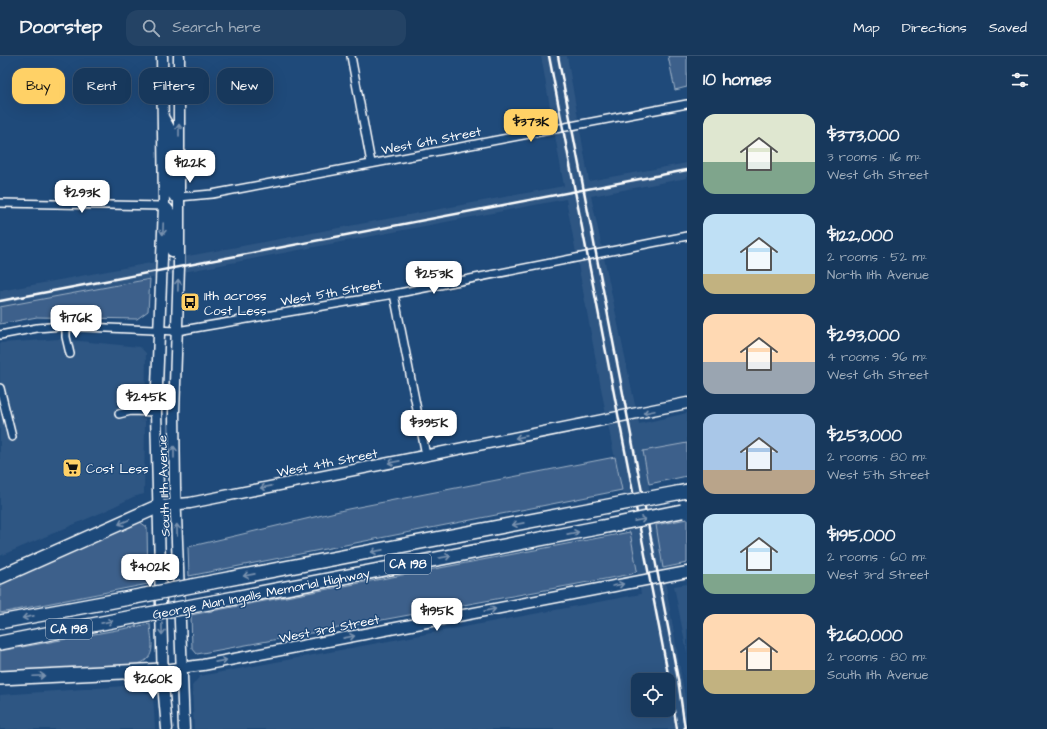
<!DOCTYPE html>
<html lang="en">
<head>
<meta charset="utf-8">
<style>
  :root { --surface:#17385c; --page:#244365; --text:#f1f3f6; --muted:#9eacbb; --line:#365272; --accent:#ffd166 }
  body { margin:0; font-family:"Architects Daughter",sans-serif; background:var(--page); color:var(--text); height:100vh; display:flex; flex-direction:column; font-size:15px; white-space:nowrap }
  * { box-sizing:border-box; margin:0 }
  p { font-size:13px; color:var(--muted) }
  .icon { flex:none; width:22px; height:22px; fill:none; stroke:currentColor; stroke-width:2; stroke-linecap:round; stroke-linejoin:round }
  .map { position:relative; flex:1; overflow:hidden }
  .side { display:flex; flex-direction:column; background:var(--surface); width:360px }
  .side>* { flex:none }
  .hud { position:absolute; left:12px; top:12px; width:380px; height:36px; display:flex; gap:8px }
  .controls { position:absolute; left:631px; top:617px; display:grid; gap:8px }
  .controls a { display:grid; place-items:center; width:44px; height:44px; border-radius:8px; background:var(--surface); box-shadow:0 4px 16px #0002,0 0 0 1px var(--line); font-size:20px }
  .price { position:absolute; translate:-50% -34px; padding:0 9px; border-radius:8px; background:#fff; color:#222; font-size:13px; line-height:26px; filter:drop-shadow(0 1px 2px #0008) }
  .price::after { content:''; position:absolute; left:50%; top:24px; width:12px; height:9px; margin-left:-6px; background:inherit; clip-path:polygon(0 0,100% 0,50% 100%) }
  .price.active { background:var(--accent); color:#111 }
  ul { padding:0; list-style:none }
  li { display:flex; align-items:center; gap:12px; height:100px; padding:0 16px }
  li span { display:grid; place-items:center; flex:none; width:112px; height:80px; border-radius:12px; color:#555 }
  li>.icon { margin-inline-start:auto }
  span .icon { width:48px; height:48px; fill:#fffc; stroke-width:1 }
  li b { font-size:17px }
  h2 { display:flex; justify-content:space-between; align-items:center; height:48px; padding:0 16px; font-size:17px }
  .tag { padding:0 14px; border-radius:12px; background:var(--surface); box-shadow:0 4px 16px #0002,0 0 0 1px var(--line); font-size:14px; line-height:36px }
  .tag.active { background:var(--accent); color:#111 }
  header { display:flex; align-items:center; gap:24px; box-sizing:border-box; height:56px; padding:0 20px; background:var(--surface); border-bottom:1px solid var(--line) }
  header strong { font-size:19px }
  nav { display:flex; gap:22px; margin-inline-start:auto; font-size:14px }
  .search { width:280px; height:36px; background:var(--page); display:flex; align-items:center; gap:10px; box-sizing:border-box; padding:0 14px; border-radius:12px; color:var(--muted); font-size:15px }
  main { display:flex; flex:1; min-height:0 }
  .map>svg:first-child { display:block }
  .built { fill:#2e5683; fill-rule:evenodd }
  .green { fill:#3c618b; stroke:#9eb0c5 }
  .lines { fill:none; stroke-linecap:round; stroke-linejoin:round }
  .street-casing { stroke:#fff; stroke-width:10 }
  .secondary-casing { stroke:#fff; stroke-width:13 }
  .highway-casing { stroke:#fff; stroke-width:16 }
  .street { stroke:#1f4a7a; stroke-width:7 }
  .secondary { stroke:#1f4a7a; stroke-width:10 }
  .highway { stroke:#1f4a7a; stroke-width:13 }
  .rail { stroke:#fff; stroke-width:2.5 }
  .highway-bridge-casing { stroke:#fff; stroke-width:16; stroke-linecap:butt }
  .highway-bridge { stroke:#1f4a7a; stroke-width:13 }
  .oneway { stroke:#7992af }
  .labels { text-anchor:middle; stroke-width:3; stroke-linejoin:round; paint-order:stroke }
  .shield { fill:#1f4a7a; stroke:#bcc9d7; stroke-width:1 }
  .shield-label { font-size:12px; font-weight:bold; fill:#fff }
  .street-label { font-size:13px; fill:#fff; stroke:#1f4a7a }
  .poi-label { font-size:13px; fill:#fff; stroke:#1f4a7a; text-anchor:start }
</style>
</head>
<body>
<header>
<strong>Doorstep</strong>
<div class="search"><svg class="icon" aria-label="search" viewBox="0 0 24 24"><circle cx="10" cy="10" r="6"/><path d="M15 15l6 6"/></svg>Search here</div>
<nav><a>Map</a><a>Directions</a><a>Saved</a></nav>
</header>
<main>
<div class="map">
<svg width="687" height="673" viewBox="0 0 687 673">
  <rect width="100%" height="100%" fill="#1f4a7a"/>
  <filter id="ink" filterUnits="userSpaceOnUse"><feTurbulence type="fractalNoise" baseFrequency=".025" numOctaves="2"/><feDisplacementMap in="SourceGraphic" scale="8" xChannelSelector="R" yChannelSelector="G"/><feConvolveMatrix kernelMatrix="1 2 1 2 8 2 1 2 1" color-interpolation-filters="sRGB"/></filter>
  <g filter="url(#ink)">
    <path class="built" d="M541,0H567L589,125L687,107V122L591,140L639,368L687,357V387L643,396L687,653V673H194L192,630L200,620L641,538L630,476L607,364L566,143L0,251V235L564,130ZM638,624H668V654H638Z
      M59,283L140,291L146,297L144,438L133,441L103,456L0,500V287Z
      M687,528V597L674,530Z
      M125,630L153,639L155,673H0V639Z"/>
    <path class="green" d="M668,0H687V31L675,34Z
      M150,223L148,255L137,263L37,261L0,268V251Z
      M687,387V420L649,428L643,395Z
      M615,401L622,434L189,520L188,491L348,453Z
      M687,463V507L663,512L656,469Z
      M140,466L147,471L148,528L0,557V525Z
      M630,476L637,514L632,518L197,598L192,592L191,559Z
      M150,568C151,585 158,602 138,608L0,618V595Z"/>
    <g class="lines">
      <g class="street-casing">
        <path id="street" d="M351,0L371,107
          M179,141L212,138L687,48
          M0,147L164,150
          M394,238L426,399
          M66,270V281L70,298
          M0,279L37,272L62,270L177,275L394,238L687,180
          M0,332L12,381
          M119,358L131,355L156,356"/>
      </g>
      <g class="secondary-casing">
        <path id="secondary" d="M162,0L164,150L156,356L163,628L167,673
          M179,0V211L174,357L175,432L184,673
          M163,61L171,75L170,134L174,140L179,141
          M164,150C178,159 170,180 172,195L179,198
          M159,450L190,447L687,347
          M163,614L203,609L687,516"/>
      </g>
      <g class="highway-casing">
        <path id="highway" d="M677,437L687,435
          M0,521L159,450
          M212,526L598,452
          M214,546L602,471
          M0,566L135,541
          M0,587L138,560
          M0,622L163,614"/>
      </g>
      <use href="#street" class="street"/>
      <use href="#secondary" class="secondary"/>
      <use href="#highway" class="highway"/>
      <path class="rail" d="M549,0L668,618L677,673
        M558,0L678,623L685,673
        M0,245L687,114"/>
      <g class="highway-bridge-casing">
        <path id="highway-bridge" d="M598,452L677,437
          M602,471L682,455
          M135,541L212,526
          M138,560L214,546"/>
      </g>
      <use href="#highway-bridge" class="highway-bridge"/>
    </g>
    <defs><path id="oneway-shaft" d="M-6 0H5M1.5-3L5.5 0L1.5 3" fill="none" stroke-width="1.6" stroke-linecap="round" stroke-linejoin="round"/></defs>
    <g class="oneway">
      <use href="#oneway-shaft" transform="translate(179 74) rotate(-90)"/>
      <use href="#oneway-shaft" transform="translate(163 173) rotate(92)"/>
      <use href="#oneway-shaft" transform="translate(178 229) rotate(-89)"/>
      <use href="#oneway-shaft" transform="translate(649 356) rotate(168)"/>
      <use href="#oneway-shaft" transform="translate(521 381) rotate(169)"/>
      <use href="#oneway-shaft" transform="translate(174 396) rotate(-90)"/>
      <use href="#oneway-shaft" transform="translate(394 406) rotate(169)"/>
      <use href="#oneway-shaft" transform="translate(266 431) rotate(169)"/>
      <use href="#oneway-shaft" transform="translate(640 464) rotate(-11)"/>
      <use href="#oneway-shaft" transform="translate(124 466) rotate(156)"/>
      <use href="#oneway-shaft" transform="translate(518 468) rotate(169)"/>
      <use href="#oneway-shaft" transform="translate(177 474) rotate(-92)"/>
      <use href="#oneway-shaft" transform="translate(573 477) rotate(-11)"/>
      <use href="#oneway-shaft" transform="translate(377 495) rotate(169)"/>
      <use href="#oneway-shaft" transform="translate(445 501) rotate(-11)"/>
      <use href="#oneway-shaft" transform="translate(249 519) rotate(169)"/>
      <use href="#oneway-shaft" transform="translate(618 529) rotate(-11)"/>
      <use href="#oneway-shaft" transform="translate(490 554) rotate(-11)"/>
      <use href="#oneway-shaft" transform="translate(28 561) rotate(169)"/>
      <use href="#oneway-shaft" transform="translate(107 566) rotate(-11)"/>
      <use href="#oneway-shaft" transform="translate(162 573) rotate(89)"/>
      <use href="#oneway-shaft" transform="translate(349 581) rotate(-11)"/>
      <use href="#oneway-shaft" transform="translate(221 605) rotate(-11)"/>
      <use href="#oneway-shaft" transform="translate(39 620) rotate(-3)"/>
    </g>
  </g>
  <defs>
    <g id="bus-square" transform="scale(1)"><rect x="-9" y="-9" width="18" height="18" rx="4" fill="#ffd166" stroke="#1f4a7a"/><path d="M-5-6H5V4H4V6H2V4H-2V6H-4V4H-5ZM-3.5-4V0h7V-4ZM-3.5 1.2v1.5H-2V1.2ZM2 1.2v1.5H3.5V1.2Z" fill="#111"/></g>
    <g id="supermarket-square" transform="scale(1)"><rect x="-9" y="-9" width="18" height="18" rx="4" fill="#ffd166" stroke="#1f4a7a"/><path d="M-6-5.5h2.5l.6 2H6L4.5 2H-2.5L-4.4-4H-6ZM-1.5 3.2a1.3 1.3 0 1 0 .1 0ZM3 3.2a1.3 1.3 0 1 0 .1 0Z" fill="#111"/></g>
  </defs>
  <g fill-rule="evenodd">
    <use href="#bus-square" x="190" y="246"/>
    <use href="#supermarket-square" x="72" y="412"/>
  </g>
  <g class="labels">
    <g class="shield">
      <rect x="385" y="498" width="46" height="20" rx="3"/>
      <rect x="46" y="563" width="46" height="20" rx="3"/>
    </g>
    <g class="shield-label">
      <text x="408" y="512">CA 198</text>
      <text x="69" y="577">CA 198</text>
    </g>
    <g class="street-label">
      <text transform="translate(431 84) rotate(-11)" y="5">West 6th Street</text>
      <text transform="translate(331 236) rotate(-10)" y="5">West 5th Street</text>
      <text transform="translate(327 406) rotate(-11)" y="5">West 4th Street</text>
      <text transform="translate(163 430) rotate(-92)" y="5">South 11th Avenue</text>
      <text transform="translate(261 537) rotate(-11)" y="5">George Alan Ingalls Memorial Highway</text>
      <text transform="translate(329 572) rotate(-11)" y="5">West 3rd Street</text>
    </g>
    <g class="poi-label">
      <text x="204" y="244">11th across<tspan x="204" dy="15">Cost Less</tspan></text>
      <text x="86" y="417">Cost Less</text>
    </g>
  </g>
</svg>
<div class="controls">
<a><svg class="icon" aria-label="locate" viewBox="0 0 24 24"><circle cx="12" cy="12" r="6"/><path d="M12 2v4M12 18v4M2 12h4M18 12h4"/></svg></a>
</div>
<b class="price active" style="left:531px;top:87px">$373K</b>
<b class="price" style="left:190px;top:128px">$122K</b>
<b class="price" style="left:82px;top:158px">$293K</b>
<b class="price" style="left:434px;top:239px">$253K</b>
<b class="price" style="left:76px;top:283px">$176K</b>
<b class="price" style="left:146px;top:362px">$245K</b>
<b class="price" style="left:429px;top:388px">$395K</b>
<b class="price" style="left:150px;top:532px">$402K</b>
<b class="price" style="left:437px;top:576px">$195K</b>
<b class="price" style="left:153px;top:644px">$260K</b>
<div class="hud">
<a class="tag active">Buy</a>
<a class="tag">Rent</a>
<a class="tag">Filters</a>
<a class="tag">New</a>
</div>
</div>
<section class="side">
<h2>10 homes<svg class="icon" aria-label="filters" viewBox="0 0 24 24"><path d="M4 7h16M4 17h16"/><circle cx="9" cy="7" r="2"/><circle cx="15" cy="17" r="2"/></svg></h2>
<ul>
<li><span style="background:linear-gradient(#dfe7d0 60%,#7fa58c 0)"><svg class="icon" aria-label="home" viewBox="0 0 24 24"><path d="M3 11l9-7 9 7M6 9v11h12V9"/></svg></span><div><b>$373,000</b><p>3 rooms · 116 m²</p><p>West 6th Street</p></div></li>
<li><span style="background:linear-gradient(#bfe0f5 75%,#c2b280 0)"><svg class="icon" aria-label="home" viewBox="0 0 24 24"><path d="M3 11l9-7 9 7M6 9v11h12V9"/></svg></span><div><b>$122,000</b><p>2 rooms · 52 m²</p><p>North 11th Avenue</p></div></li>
<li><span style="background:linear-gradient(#ffd9b3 60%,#9aa5b1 0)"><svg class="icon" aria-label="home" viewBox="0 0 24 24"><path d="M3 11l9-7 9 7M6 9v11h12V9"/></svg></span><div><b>$293,000</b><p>4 rooms · 96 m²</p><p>West 6th Street</p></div></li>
<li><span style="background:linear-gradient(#a9c7e8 70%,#b9a48a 0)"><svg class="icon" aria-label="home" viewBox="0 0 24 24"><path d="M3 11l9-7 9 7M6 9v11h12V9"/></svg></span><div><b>$253,000</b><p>2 rooms · 80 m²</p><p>West 5th Street</p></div></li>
<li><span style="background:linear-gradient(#bfe0f5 75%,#7fa58c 0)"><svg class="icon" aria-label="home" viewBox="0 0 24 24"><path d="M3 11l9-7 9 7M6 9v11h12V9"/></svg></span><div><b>$195,000</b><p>2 rooms · 60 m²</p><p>West 3rd Street</p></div></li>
<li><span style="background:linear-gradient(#ffd9b3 70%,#c2b280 0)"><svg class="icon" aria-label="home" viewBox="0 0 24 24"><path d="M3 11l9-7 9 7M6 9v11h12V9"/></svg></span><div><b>$260,000</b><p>2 rooms · 80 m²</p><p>South 11th Avenue</p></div></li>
</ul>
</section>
</main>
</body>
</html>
